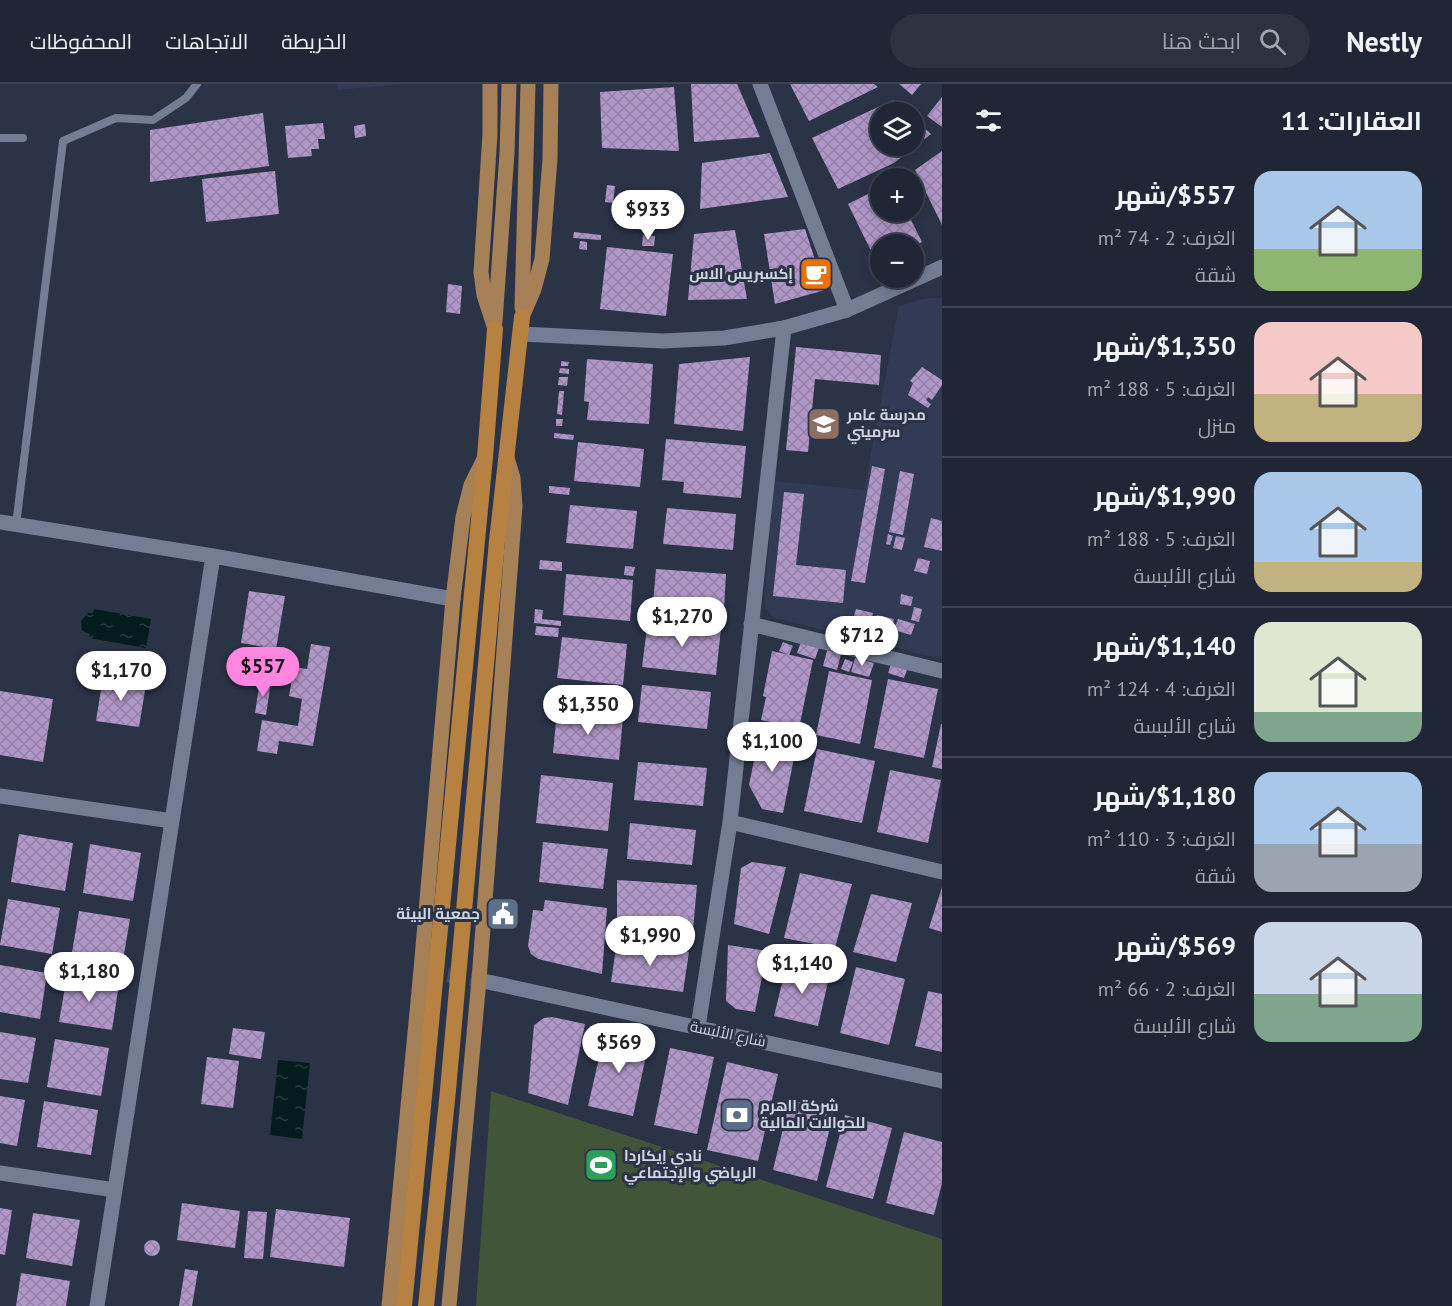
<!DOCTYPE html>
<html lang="ar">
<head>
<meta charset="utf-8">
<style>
  :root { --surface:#202635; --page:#2d3241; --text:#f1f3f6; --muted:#a2a5ad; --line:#3d4350; --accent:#ff85df }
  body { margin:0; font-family:"PT Sans",Cairo,sans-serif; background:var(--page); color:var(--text); direction:rtl; height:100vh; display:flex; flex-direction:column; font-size:22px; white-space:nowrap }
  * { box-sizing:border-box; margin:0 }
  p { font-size:20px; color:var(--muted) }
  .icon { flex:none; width:33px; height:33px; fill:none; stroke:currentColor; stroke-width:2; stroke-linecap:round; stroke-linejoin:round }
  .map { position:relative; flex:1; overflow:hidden; direction:ltr }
  .sheet { display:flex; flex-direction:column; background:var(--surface); width:510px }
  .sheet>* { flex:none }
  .controls { position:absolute; left:870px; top:18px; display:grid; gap:12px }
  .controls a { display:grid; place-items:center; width:54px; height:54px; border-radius:50%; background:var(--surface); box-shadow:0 3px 15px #0003,0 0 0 2px var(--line); font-size:30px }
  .price { position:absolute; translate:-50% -51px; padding:0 14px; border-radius:21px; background:#fff; color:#222; font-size:20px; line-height:39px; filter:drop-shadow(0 2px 3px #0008) }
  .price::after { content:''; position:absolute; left:50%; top:36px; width:18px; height:14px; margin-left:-9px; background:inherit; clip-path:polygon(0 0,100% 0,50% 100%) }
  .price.selected { background:var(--accent); color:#111 }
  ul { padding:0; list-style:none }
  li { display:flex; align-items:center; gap:18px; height:150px; padding:0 30px }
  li+li { border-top:2px solid var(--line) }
  li span { display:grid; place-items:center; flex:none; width:168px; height:120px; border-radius:18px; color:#555 }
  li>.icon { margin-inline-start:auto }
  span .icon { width:72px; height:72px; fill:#fffc; stroke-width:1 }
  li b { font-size:26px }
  h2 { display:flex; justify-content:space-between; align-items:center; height:72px; padding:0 30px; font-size:26px }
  header { display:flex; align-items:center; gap:36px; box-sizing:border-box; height:84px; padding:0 30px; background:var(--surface); border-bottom:2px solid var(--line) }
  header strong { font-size:28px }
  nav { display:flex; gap:33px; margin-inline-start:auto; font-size:21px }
  .search { width:420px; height:54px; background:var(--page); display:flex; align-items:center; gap:15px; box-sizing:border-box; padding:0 21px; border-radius:33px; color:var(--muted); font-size:22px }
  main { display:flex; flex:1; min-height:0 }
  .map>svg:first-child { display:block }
  .built { fill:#313b55 }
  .garden { fill:#415538 }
  .water { fill:url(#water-ripples) }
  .building { fill:url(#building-cross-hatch) }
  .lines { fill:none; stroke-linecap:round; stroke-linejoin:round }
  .secondary-tunnel { stroke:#444b5e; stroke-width:15; stroke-dasharray:15 8; stroke-linecap:butt }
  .service { stroke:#737d94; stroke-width:8 }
  .minor { stroke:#737d94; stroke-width:15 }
  .tertiary { stroke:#737d94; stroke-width:15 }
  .secondary { stroke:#737d94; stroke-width:15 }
  .primary { stroke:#a68056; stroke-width:15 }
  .trunk { stroke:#b78142; stroke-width:16 }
  .labels { text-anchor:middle; stroke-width:6; stroke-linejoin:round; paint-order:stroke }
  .poi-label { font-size:15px; font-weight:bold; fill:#cfd5e2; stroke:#2b3347; text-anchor:start }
  .street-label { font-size:15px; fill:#cfd5e2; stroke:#2b3347 }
</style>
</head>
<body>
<header>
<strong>Nestly</strong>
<div class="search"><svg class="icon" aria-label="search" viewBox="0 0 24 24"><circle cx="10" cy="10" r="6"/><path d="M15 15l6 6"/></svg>ابحث هنا</div>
<nav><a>الخريطة</a><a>الاتجاهات</a><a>المحفوظات</a></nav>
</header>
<main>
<section class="sheet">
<h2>العقارات: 11<svg class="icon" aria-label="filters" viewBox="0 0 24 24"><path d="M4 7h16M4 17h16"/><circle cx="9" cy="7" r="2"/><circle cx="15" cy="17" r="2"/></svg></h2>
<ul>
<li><span style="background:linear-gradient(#a9c7e8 65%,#8fb573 0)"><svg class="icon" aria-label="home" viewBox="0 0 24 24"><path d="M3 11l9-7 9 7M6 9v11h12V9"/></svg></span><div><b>$557/شهر</b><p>الغرف: 2 · 74 m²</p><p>شقة</p></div></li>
<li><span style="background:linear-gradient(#f6c9c9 60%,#c2b280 0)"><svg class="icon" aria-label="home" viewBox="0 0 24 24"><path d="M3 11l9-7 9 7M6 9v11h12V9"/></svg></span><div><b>$1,350/شهر</b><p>الغرف: 5 · 188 m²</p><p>منزل</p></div></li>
<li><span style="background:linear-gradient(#a9c7e8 75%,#c2b280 0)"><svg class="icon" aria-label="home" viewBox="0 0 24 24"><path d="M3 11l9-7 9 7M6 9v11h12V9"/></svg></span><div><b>$1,990/شهر</b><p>الغرف: 5 · 188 m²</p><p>شارع الألبسة</p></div></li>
<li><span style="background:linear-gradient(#dfe7d0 75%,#7fa58c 0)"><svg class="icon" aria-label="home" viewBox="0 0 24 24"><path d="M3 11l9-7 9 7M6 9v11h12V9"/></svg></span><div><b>$1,140/شهر</b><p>الغرف: 4 · 124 m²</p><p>شارع الألبسة</p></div></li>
<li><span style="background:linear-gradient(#a9c7e8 60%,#9aa5b1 0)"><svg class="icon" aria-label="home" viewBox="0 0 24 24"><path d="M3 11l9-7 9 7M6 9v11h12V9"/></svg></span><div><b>$1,180/شهر</b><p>الغرف: 3 · 110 m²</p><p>شقة</p></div></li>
<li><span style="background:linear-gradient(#c9d6e8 60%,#7fa58c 0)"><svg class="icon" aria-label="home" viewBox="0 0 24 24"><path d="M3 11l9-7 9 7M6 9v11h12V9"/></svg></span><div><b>$569/شهر</b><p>الغرف: 2 · 66 m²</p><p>شارع الألبسة</p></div></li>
</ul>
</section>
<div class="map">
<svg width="942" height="1222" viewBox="0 0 942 1222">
  <defs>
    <pattern id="water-ripples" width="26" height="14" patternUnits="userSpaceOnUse" patternTransform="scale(1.5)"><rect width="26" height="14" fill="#051c1f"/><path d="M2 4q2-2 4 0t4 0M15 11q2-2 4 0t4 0" fill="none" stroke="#283c3f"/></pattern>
    <pattern id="building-cross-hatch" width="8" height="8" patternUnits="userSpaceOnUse" patternTransform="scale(1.5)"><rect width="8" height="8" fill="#b097c8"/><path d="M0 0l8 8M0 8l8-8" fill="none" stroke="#9481a7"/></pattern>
  </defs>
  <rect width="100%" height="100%" fill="#2b3347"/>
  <path class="built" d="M337,0H403L337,6Z
    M928,214H942V575L774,534L766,525L764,518L774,397L864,406L899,222Z"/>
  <path class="garden" d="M491,1007L942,1155V1222H476Z"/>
  <path class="water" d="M94,525L151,535L146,564L89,554L90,550L82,547L81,537L88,529H93Z
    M278,976L310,979L302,1055L270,1051Z"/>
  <path class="building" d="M691,0H737L760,53L694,58Z
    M790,0H874L878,3L809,37Z
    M899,0H921L912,11Z
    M674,3L679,67L602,64L600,8Z
    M942,13V43L927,32Z
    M893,16L907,28H880V62H914V34L931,50L894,79L838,105L812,54Z
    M263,29L269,82L150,98V46Z
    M323,39L325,55H318L319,65H311L312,72L288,74L285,42Z
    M365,40L366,52L355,54L354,42Z
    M942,67V141L915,86Z
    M770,69L788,113L700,125L702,79Z
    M275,87L279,130L206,138L202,95Z
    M607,101L615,102L613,119L605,118Z
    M880,104V128H907L922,158L914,162V160H880V175H875L848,120Z
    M629,121L652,127L647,147L624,142Z
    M805,145L825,206L775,220L764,150Z
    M735,146L747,215L688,216L694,150Z
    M574,148L601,151V156L573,154Z
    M643,151L655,152L654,162H642Z
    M580,157L587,158V166L579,165Z
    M607,163L673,170L666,232L600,225Z
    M448,200L462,202L460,230L446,228Z
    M796,263L881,271L879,301L815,295L808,368L786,366Z
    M750,273L743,347L674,340L679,280Z
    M587,275L653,280L649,340L587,336L589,318L584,317Z
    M561,277L569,278L568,282H561Z
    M922,283L942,296V301L932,316L928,313L926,316L931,320L928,324L908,311L913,299L910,297Z
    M560,284L569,285V290L559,289Z
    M559,293H568L567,302L558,301Z
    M559,307H564L562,331L557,330Z
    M556,335H563L562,342H556Z
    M554,349L574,351L573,356L554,354Z
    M666,355L746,362L741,414L683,409L684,398L662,396Z
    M578,358L644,365L640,403L574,397Z
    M872,382L885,385L865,499L851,497Z
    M900,387L914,390L903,451L889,448Z
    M549,402L570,404L569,411L549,409Z
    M784,408L804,410L796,481L846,486L843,519L773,512Z
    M570,421L637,427L633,465L566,459Z
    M667,424L736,430L733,466L663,460Z
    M931,434L942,437V467L924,463Z
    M888,450L893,452L890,461L886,460Z
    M896,452L905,454L902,466L893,464Z
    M918,474L930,477L927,490L914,487Z
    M540,476L562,478V487L539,485Z
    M625,482L635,483L633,492L624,491Z
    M656,485L726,490L724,525L653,520Z
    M566,490L633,496L630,537L563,531Z
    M249,507L285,512L276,565L241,559Z
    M901,510L913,513L911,522L900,520Z
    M914,523L922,525L919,538L911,536Z
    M535,525L543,526L542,535L561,537V542L534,539Z
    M856,525L873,529L871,539L853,535Z
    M877,531L894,535L892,545L874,541Z
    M898,535L915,540L911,551L894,546Z
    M648,536L721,544L716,591L642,583Z
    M536,542L559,544L558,553L535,551Z
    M562,553L627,560L623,601L557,594Z
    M802,555L820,561L815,575L797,569Z
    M783,558L793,562L789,571L779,567Z
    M311,560L330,563L313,662L279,657L277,670L257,667L262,636L298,642L302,615L289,612L294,583L307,585Z
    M828,563L842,566L837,586L823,582Z
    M265,566L276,568L272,592L261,590Z
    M772,567L813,576L799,644L761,636L766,613L763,612Z
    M855,574L874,579L869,593L851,588Z
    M845,575L853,578L849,588L841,585Z
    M891,580L907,586L904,594L888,589Z
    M829,587L872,596L860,660L816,651Z
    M103,593L146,600L139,643L96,637Z
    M888,595L938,605L924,674L874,664Z
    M260,596L271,598L266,631L255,629Z
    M642,601L711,608L707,645L638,638Z
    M0,607L53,615L43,678L0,671Z
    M557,627L623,634L619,676L553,669Z
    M941,640H942V685L932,683Z
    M759,652L797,659L783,729L762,725L749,701Z
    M817,665L875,677L862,739L804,727Z
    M638,678L707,684L703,722L634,716Z
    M890,686L941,696L928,759L877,748Z
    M541,691L613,699L608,747L536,739Z
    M630,739L696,746L692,781L627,775Z
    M19,750L73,759L65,807L11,798Z
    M543,758L608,765L603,805L539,798Z
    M90,760L141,769L133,817L83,809Z
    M752,778L786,783L769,850L734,840L741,784Z
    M800,789L852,800L835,864L784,854Z
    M617,796L697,801L693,846L617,838Z
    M942,803V848L929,844Z
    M871,810L912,819L896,878L853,868Z
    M8,815L60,824L52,870L0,861Z
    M545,816L607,824L602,890L538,875L531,870L528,862L533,826L543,827Z
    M79,827L130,835L122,882L71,874Z
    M617,857L689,868L683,908L611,898Z
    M728,861L767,867L755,928L736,925L726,917Z
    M787,879L830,889L818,942L774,932Z
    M0,881L47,889L40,935L0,928Z
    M856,883L905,895L889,961L840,949Z
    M67,891L119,900L112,946L59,938Z
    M928,907L942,910V968L915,962Z
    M552,933L585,940L568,1021L528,1009L534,941L544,934Z
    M233,944L265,948L261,975L229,970Z
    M0,948L36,954L28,999L0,995Z
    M605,948L649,958L633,1032L588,1022Z
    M55,955L109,964L101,1012L47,1003Z
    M670,964L714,973L697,1050L654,1041Z
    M207,973L239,977L233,1024L201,1020Z
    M727,978L778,990L758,1077L707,1066Z
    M0,1012L25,1016L17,1062L0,1059Z
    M790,1016L834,1027L817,1097L773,1086Z
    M44,1017L98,1026L91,1071L37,1063Z
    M845,1031L892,1044L873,1115L826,1103Z
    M904,1048L942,1058V1099L934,1131L886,1119Z
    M182,1119L240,1127L235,1164L177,1156Z
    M0,1124L12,1126L5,1171L0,1170Z
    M276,1125L350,1134L344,1183L270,1173Z
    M248,1127L267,1128L263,1175L244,1174Z
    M33,1129L80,1136L72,1182L26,1174Z
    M144 1164a8 8 0 1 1 16 0a8 8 0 1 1-16 0Z
    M185,1185L198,1187L192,1222H179Z
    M21,1189L70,1197L66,1222H16Z"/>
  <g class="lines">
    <path class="secondary-tunnel" d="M425,887L479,896"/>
    <path class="service" d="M0,54H23
      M16,441L63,57L116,34L153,36L186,14L197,0"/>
    <path class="minor" d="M760,0L847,226
      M0,438L213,472L453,515
      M751,540L942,587
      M0,712L172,737
      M730,738L942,788
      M698,943L730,738L784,244
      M0,1089L115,1106
      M97,1222L213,472"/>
    <path class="tertiary" d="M521,250L663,257L724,254L784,244L847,226L942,183"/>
    <path class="secondary" d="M479,896L942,997"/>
    <path class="primary" d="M490,0V50L481,188L484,211L495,245
      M522,224L528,0
      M522,233L534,205L542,175L550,75L551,0
      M495,237L507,69L509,0
      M389,1222L421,886L453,515L463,433L471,401L484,375
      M449,1222L479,896L515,422L513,394L507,374"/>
    <path class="trunk" d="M404,1222L485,373L495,245
      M426,1222L448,1006L497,457L522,233"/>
  </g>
  <defs>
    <g id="cafe-square" transform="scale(1.725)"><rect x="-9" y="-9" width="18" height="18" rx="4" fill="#e8710a" stroke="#2b3347"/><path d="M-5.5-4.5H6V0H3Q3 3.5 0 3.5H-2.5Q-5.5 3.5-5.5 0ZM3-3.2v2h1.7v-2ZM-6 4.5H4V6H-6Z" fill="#fff"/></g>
    <g id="school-square" transform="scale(1.725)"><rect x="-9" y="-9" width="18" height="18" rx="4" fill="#8d6e63" stroke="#2b3347"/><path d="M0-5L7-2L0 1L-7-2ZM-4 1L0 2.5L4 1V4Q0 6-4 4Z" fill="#fff"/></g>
    <g id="civic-square" transform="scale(1.725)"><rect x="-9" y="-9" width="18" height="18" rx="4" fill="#5c6f8a" stroke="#2b3347"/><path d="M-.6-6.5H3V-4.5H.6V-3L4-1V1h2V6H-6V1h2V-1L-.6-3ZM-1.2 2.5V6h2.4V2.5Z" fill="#fff"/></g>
    <g id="bank-square" transform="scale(1.725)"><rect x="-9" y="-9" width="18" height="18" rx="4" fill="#5c6f8a" stroke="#2b3347"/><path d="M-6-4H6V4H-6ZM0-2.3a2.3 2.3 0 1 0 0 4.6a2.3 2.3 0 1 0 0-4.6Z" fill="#fff"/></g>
    <g id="stadium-square" transform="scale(1.725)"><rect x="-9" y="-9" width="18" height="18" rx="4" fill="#2e9e5b" stroke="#2b3347"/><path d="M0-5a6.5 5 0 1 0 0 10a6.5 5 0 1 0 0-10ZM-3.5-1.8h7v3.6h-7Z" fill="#fff"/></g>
  </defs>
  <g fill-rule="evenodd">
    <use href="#cafe-square" x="816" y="190"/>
    <use href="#school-square" x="824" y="340"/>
    <use href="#civic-square" x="503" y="830"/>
    <use href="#bank-square" x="737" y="1031"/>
    <use href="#stadium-square" x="601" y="1081"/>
  </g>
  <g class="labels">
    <g class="poi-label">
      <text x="793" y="195" text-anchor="end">إكسبريس الاس</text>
      <text x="847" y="336">مدرسة عامر<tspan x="847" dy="17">سرميني</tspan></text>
      <text x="480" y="835" text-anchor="end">جمعية البيئة</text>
      <text x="760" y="1027">شركة ااهرم<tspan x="760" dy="17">للحوالات المالية</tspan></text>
      <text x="624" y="1077">نادي إيكاردا<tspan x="624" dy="17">الرياضي والإجتماعي</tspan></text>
    </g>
    <g class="street-label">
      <text transform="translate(728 950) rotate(12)" y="5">شارع الألبسة</text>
    </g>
  </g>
</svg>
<div class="controls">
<a><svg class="icon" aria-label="layers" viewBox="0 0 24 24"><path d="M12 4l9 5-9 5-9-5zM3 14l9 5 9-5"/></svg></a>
<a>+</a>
<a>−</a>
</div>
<b class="price" style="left:648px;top:157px">$933</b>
<b class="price" style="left:682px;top:564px">$1,270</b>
<b class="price" style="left:862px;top:583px">$712</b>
<b class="price selected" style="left:263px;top:614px">$557</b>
<b class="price" style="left:121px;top:618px">$1,170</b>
<b class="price" style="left:588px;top:652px">$1,350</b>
<b class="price" style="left:772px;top:689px">$1,100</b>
<b class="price" style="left:650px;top:883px">$1,990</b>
<b class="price" style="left:802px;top:911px">$1,140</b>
<b class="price" style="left:89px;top:919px">$1,180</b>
<b class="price" style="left:619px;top:990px">$569</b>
</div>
</main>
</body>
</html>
